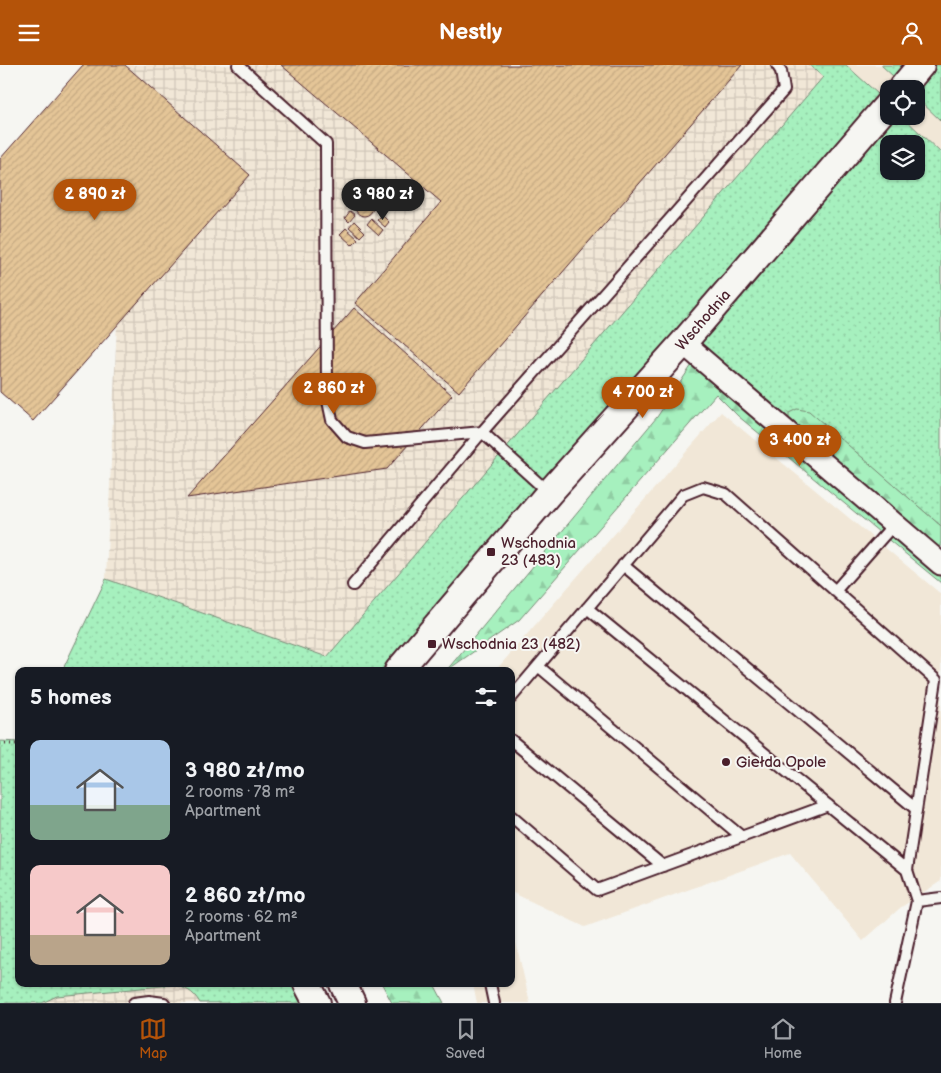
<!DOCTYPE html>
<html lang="en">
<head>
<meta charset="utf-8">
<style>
  :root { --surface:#171b24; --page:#242831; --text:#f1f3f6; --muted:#9ea1a6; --line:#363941; --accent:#b45309 }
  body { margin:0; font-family:"Balsamiq Sans",sans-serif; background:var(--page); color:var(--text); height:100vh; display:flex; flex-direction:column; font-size:19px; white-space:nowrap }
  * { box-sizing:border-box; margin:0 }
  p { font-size:16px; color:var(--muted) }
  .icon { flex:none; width:28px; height:28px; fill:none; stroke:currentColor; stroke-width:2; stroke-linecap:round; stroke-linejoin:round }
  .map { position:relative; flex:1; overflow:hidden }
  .side { position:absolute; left:15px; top:602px; width:500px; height:320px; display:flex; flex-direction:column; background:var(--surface); border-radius:10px; box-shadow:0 1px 4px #0004 }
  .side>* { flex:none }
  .tools { position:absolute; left:880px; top:15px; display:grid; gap:10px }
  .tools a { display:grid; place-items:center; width:45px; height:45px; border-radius:10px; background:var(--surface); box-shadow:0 1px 4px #0004; font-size:25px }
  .price { position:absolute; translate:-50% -42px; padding:0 11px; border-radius:18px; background:var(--accent); color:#fff; font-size:16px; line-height:32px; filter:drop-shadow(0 1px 2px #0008) }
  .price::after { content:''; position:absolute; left:50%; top:30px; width:15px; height:11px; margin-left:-8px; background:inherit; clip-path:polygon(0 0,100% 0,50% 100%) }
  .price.current { background:#222; color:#fff }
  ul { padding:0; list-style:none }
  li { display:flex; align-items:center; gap:15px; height:125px; padding:0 15px }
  li span { display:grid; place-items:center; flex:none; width:140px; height:100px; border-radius:10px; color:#555 }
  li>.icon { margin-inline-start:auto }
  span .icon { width:60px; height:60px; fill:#fffc; stroke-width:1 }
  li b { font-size:21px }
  h2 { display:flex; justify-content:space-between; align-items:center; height:60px; padding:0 15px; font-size:21px }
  header { display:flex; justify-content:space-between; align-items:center; height:65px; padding:0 15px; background:var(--accent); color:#fff; font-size:22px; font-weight:800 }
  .dock { display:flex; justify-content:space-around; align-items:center; height:70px; border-top:1px solid var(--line); background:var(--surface); font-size:14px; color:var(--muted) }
  .dock a { display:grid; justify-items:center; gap:2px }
  .dock .current { color:var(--accent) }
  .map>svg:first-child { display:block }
  .built { fill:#f1e7d7 }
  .industrial { fill:url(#industrial-grid) }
  .grass { fill:url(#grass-dots); stroke:#788874; fill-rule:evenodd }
  .forest { fill:url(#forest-firs); stroke:#788874 }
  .building { fill:url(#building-hatch); stroke:#4a1f2b }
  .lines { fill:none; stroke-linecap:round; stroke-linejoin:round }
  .service-casing { stroke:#4a1f2b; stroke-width:14 }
  .minor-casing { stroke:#4a1f2b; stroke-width:25 }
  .tertiary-casing { stroke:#4a1f2b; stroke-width:30 }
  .path { stroke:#4a1f2b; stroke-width:3; stroke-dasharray:1 4; stroke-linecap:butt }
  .service { stroke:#f6f6f2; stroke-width:10 }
  .minor { stroke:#f6f6f2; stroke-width:21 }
  .tertiary { stroke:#f6f6f2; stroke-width:26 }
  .poi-dot { fill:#4a1f2b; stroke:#f6f6f2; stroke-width:2 }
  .labels { text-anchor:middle; stroke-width:4; stroke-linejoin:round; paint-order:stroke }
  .street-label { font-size:15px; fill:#4a1f2b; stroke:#f6f6f2 }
  .poi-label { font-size:15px; fill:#4a1f2b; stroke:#f6f6f2; text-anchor:start }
</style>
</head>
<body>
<header><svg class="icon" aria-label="menu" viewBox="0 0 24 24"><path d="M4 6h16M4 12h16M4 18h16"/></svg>Nestly<svg class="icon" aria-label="person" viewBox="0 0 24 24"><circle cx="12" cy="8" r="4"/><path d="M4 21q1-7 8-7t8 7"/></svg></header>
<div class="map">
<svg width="941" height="938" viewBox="0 0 941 938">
  <defs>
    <pattern id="industrial-grid" width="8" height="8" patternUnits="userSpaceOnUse" patternTransform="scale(1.25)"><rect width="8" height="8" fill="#f1e7d7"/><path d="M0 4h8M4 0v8" fill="none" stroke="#d0c6b9"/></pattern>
    <pattern id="grass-dots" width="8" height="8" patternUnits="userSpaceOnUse" patternTransform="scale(1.25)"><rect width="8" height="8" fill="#a6f0be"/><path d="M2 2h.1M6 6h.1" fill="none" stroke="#90cda3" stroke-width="1.8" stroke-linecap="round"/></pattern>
    <pattern id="forest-firs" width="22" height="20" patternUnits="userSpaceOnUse" patternTransform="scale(1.25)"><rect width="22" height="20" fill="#a6f0be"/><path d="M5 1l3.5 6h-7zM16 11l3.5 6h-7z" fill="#90cda3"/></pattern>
    <pattern id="building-hatch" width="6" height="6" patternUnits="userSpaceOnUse" patternTransform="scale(1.25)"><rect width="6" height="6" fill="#e4c597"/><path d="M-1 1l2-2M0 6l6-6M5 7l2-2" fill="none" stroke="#c5a982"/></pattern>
  </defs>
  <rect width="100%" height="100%" fill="#f6f6f2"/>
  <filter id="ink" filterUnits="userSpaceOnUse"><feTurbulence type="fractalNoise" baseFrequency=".02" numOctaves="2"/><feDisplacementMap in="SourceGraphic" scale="10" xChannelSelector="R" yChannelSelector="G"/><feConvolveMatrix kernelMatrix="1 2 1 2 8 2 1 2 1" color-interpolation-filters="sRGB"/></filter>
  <g filter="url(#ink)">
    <path class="built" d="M846,0H881L907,24L889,39Z
      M916,32L941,56V88L902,51H916Z
      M721,347L941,529V816L900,843L863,876L790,788L585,862L511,827V606H495Z
      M511,856L530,938H477L473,919H511Z"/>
    <path class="industrial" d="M128,0H809L823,12L327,592L106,514Z
      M0,794L19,919H221L235,938H0Z"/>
    <path class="grass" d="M809,0H846L889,39V51H902L941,88V461L809,347L789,369L683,278L398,606H62L106,514L327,592L823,12ZM889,79H916V106H889Z
      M881,0H941V56L916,32V24H907Z
      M0,676L19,677V919H307L317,938H200C193,926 186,923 173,920L57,931L42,938H0Z"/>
    <path class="forest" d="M698,291L789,368V348L797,344L809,346L941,461V518L738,351L716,329L519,555L446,606L657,352Z
      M382,919H434L444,938H392Z"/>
    <path class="building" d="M83,0H125L250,110L33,356L0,327V94Z
      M281,0H742L459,327L355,238L441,137Z
      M375,125L380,130L376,135L371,130Z
      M355 142a9 9 0 1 1 18 0a9 9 0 1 1-18 0Z
      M350,146L355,150L349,157L345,153Z
      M382,150L389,157L385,162L377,155Z
      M371,154L383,165L379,170L367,159Z
      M354,156L365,167L360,172L349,162Z
      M346,163L358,174L352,180L340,169Z
      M354,243L452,330L387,404L187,433Z"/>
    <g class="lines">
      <g class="service-casing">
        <path id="service" d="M238,0L326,79L327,331L332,355L347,372L365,378L482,367L353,520
          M548,427L482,367L784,25L781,6L777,0
          M623,500L916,744
          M835,526L894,459
          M587,543L907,805
          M538,601L742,772
          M511,633L683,430L703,422L726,429L936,615L907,805L917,836
          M511,675L663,801
          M511,751L597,825L828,740
          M490,919L494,938
          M134,938L149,936L164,938
          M895,938L917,836L941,833"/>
      </g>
      <g class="minor-casing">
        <path id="minor" d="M683,278L941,499"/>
      </g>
      <g class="tertiary-casing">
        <path id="tertiary" d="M901,24L921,0
          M398,606L549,428L683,278L889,38
          M307,919L317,938
          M343,919L352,938"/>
      </g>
      <path class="path" d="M0,679H19"/>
      <use href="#service" class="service"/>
      <use href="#minor" class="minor"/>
      <use href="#tertiary" class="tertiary"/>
    </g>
  </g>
  <g class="poi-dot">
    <rect x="486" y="482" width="10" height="10" rx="2.5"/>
    <rect x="427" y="574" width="10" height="10" rx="2.5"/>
    <circle cx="726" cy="697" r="5"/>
  </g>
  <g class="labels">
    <g class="street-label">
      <text transform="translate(703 255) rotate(-49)" y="5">Wschodnia</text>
    </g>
    <g class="poi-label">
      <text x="501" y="483">Wschodnia<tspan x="501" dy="17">23 (483)</tspan></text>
      <text x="442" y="584">Wschodnia 23 (482)</text>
      <text x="736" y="702">Giełda Opole</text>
    </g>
  </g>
</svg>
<div class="tools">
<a><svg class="icon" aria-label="locate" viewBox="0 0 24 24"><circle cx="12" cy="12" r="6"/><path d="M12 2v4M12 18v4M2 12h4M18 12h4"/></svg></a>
<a><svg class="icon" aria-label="layers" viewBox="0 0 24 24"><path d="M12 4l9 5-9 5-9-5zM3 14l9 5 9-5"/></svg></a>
</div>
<b class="price" style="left:95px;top:156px">2 890 zł</b>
<b class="price current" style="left:383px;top:156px">3 980 zł</b>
<b class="price" style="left:334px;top:350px">2 860 zł</b>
<b class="price" style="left:643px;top:354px">4 700 zł</b>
<b class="price" style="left:800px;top:402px">3 400 zł</b>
<section class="side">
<h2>5 homes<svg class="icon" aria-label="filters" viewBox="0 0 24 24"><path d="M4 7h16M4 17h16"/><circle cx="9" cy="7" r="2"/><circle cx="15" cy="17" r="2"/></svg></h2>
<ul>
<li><span style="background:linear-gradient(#a9c7e8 65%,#7fa58c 0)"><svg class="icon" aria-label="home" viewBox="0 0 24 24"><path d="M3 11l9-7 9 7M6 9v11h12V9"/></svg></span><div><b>3 980 zł/mo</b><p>2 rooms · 78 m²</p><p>Apartment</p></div></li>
<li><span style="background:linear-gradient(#f6c9c9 70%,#b9a48a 0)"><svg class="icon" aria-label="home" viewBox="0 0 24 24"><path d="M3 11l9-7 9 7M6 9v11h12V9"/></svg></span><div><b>2 860 zł/mo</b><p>2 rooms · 62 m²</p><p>Apartment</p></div></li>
</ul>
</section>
</div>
<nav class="dock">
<a class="current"><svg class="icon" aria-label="map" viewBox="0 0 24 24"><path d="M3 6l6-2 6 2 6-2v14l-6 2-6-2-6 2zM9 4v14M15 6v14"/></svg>Map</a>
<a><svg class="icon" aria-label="saved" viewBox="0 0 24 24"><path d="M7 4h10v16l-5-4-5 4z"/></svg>Saved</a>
<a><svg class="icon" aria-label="home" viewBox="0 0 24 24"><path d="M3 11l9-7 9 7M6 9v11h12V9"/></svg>Home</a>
</nav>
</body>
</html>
